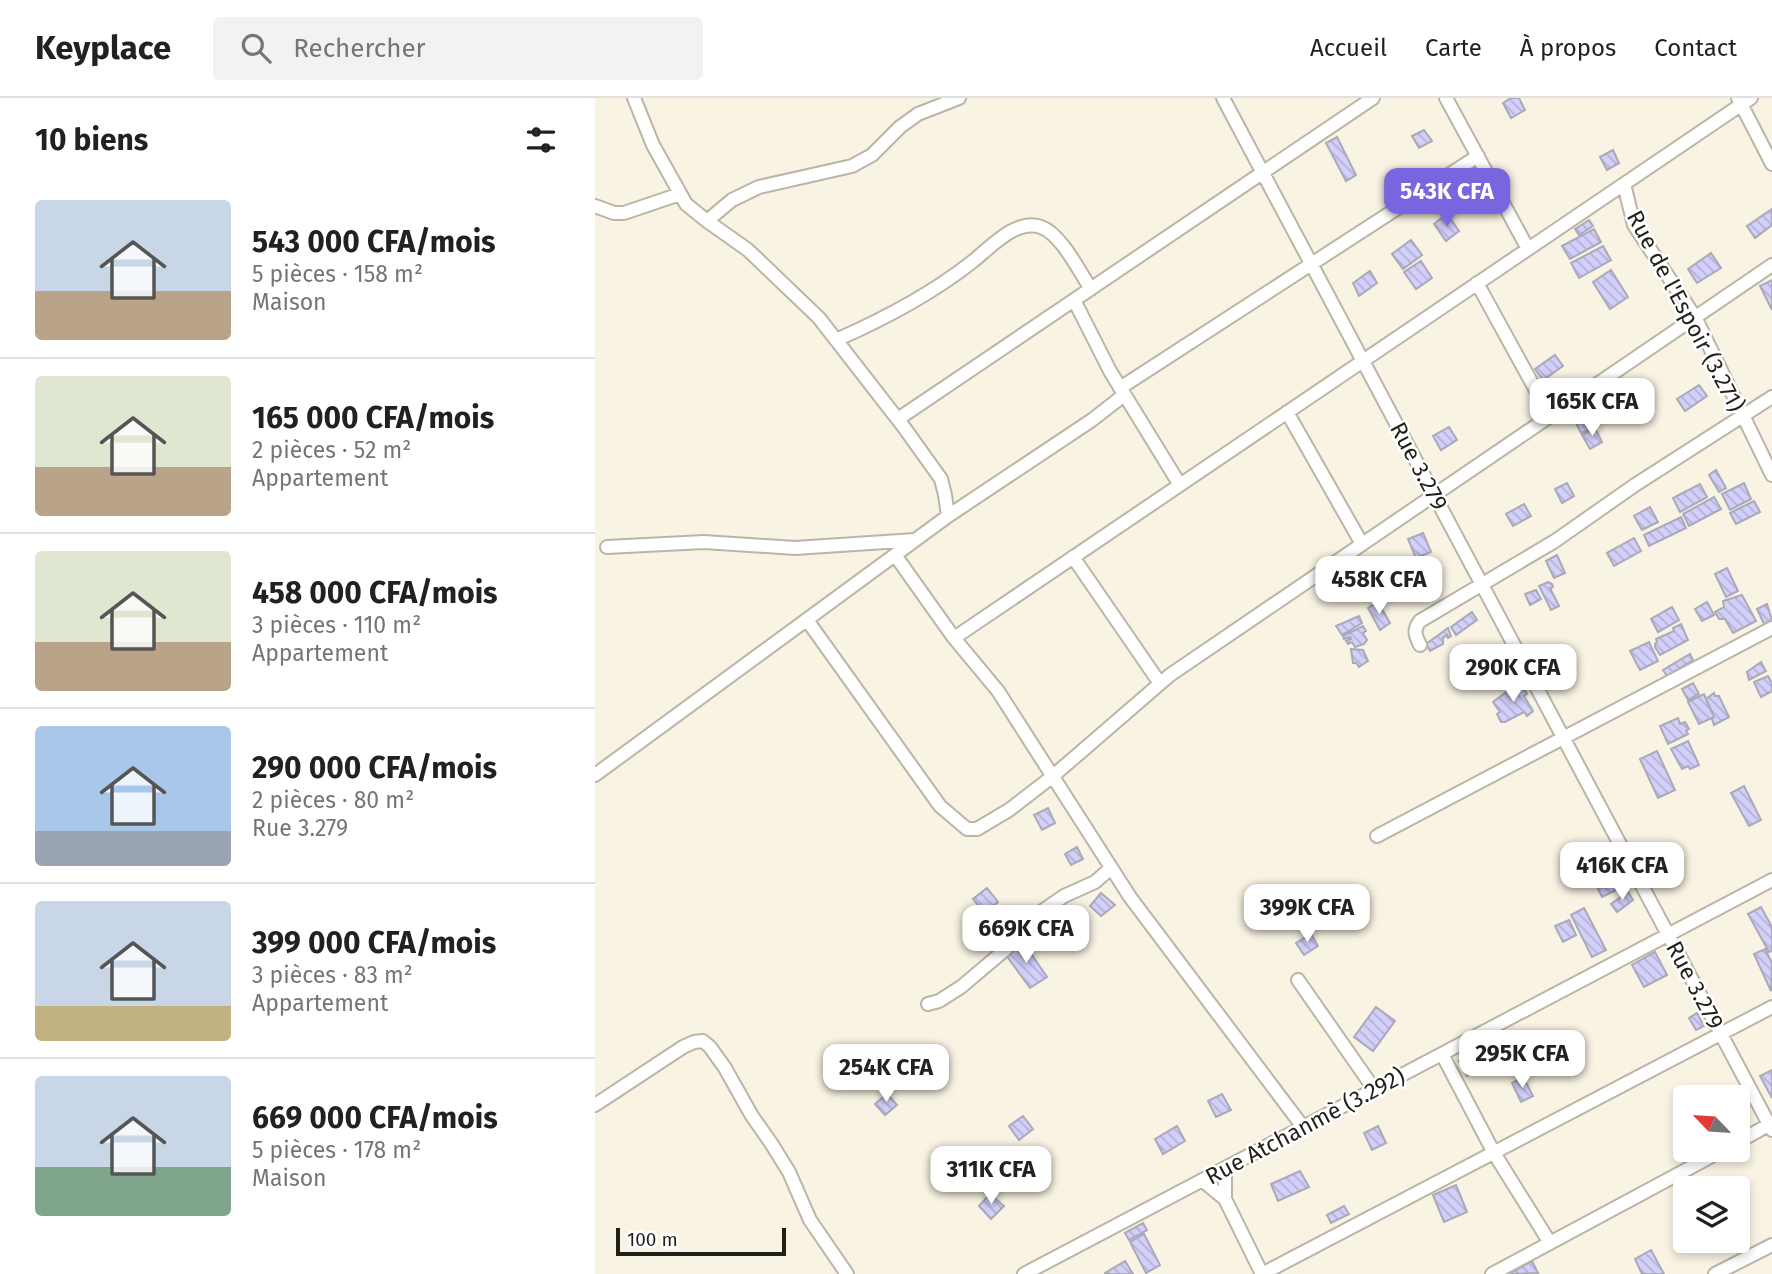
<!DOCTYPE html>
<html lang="fr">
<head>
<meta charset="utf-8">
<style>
  :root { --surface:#fff; --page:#f2f2f2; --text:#202124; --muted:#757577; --line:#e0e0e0; --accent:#7b64df }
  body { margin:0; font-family:"Fira Sans",sans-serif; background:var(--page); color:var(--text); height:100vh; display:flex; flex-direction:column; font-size:26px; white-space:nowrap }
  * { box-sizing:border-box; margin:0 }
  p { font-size:23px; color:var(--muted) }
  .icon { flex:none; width:38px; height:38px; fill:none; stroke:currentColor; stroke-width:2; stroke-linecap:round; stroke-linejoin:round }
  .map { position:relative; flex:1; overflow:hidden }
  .sheet { display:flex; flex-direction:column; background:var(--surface); width:595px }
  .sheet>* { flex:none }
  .needle { width:46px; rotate:295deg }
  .fabs { position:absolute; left:1078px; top:987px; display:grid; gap:14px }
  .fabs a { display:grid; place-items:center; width:77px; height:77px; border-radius:7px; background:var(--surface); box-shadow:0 4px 10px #0003; font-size:35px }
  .scale { position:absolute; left:21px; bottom:18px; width:170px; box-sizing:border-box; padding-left:7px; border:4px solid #211f19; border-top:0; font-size:19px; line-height:24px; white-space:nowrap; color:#211f19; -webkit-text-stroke:5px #fff; paint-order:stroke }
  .price { position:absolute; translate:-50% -60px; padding:0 16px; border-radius:14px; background:#fff; color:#222; font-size:23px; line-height:46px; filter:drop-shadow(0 2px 4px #0008) }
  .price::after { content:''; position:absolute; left:50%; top:42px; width:21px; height:16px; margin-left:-10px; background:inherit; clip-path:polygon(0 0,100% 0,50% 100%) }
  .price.on { background:var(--accent); color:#fff }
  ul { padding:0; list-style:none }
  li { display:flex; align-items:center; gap:21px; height:175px; padding:0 35px }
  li+li { border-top:2px solid var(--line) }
  li span { display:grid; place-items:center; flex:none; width:196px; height:140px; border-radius:7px; color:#555 }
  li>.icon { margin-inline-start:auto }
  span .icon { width:84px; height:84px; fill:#fffc; stroke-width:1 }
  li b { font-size:30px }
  h2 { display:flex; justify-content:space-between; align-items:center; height:84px; padding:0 35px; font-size:30px }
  header { display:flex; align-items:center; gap:42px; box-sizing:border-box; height:98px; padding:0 35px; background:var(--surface); border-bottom:2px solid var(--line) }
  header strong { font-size:33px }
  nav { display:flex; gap:38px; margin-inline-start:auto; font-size:24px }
  .search { width:490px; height:63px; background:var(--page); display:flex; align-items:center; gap:18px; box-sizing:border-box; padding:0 24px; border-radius:7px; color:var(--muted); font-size:26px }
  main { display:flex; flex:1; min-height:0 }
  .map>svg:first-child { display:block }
  .building { fill:url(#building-back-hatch); stroke:#aaa9b8; stroke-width:2 }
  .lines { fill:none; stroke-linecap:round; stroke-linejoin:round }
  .minor-casing { stroke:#bbb5a7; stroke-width:16 }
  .minor { stroke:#fff; stroke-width:12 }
  .labels { text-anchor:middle; stroke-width:5; stroke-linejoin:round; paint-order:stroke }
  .street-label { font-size:23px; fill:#211f19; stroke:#fff }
</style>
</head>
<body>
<header>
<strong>Keyplace</strong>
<div class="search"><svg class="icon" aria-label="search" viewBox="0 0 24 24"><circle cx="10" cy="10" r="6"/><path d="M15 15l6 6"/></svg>Rechercher</div>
<nav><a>Accueil</a><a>Carte</a><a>À propos</a><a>Contact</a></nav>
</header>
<main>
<section class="sheet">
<h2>10 biens<svg class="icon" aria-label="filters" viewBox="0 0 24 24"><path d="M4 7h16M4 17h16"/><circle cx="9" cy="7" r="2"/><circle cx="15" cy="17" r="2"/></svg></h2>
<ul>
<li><span style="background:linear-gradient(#c9d6e8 65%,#b9a48a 0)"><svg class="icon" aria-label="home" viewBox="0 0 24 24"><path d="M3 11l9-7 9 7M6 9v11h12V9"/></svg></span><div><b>543 000 CFA/mois</b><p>5 pièces · 158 m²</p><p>Maison</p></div></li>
<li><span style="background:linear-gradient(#dfe7d0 65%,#b9a48a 0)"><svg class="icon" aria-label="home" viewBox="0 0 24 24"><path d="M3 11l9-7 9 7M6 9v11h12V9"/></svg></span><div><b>165 000 CFA/mois</b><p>2 pièces · 52 m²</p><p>Appartement</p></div></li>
<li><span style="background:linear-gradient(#dfe7d0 65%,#b9a48a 0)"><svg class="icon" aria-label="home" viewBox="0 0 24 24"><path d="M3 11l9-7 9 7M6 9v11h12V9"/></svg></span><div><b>458 000 CFA/mois</b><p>3 pièces · 110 m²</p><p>Appartement</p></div></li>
<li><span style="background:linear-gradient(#a9c7e8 75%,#9aa5b1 0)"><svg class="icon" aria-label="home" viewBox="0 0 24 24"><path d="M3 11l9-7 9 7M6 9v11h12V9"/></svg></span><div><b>290 000 CFA/mois</b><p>2 pièces · 80 m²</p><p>Rue 3.279</p></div></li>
<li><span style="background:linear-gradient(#c9d6e8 75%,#c2b280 0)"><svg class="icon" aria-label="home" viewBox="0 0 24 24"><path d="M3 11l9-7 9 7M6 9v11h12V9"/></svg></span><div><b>399 000 CFA/mois</b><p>3 pièces · 83 m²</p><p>Appartement</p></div></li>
<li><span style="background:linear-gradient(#c9d6e8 65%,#7fa58c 0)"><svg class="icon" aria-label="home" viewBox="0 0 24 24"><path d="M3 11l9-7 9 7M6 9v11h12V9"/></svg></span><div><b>669 000 CFA/mois</b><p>5 pièces · 178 m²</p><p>Maison</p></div></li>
</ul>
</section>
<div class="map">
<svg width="1177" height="1176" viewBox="0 0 1177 1176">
  <defs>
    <pattern id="building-back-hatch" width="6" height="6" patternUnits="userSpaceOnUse" patternTransform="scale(1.75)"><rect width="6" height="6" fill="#d2cffa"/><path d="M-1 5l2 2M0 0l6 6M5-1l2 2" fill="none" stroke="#b4b1d6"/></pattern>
  </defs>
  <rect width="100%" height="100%" fill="#f9f3e3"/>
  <path class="building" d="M916,0H924L930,12L916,20L908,5Z
    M829,32L837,43L824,50L817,38Z
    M742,39L761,77L751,83L731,45Z
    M1018,52L1024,65L1012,72L1005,59Z
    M1177,111V127L1160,140L1152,128Z
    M852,116L864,133L851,143L839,126Z
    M994,122L998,128L984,137L980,131Z
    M999,131L1006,144L975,161L967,148Z
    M816,142L827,157L808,171L797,156Z
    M1008,148L1016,162L984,180L976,165Z
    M1116,155L1126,170L1102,185L1093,171Z
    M826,163L837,180L821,191L809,174Z
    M1016,172L1033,199L1015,211L998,184Z
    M775,173L782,185L764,198L758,185Z
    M1177,182V212L1165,188Z
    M960,257L968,268L948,282L940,271Z
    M1104,287L1112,298L1090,313L1082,301Z
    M959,288L966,303L954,309L947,295Z
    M991,317L996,331L986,335L979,321Z
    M854,329L862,342L846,352L838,338Z
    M1000,330L1007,344L995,351L987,337Z
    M1121,372L1131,390L1124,394L1114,377Z
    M972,385L979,398L967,405L960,391Z
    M1149,385L1156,401L1135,412L1127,396Z
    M1105,386L1112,399L1085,414L1078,400Z
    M1119,399L1126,411L1094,428L1088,416Z
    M1159,403L1165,414L1141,426L1135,415Z
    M929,406L936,418L918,428L911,416Z
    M1055,409L1063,424L1047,432L1039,418Z
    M1086,419L1091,430L1054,448L1049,437Z
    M828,435L836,454L821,460L813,441Z
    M1039,440L1046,453L1019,468L1012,455Z
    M962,457L970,475L959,480L951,463Z
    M805,465L811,477L798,486L791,474Z
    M1132,470L1143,493L1131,499L1120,476Z
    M953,484L957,486L958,489L955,490L964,508L956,512L944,488Z
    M941,492L946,501L935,507L930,496Z
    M1147,497L1161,523L1138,535L1130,521H1124L1120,514L1129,509L1128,503Z
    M783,504L795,525L785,532L773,510Z
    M1112,504L1119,517L1107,523L1100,511Z
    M1172,506L1177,522L1169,526L1162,511Z
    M1077,509L1084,522L1063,534L1056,521Z
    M877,514L882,522L861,537L856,529Z
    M764,518L767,525L747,537L741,528Z
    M1086,526L1093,542L1065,557L1060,549V546L1062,544L1061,541L1079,533L1078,530Z
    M768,528L771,533L768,535L772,542L769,546L760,549L757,544L753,546L751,543L756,541L755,539L749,541L748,538Z
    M853,530L856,538L853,540L852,537L848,540V546L835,553L831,546Z
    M1054,544L1063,563L1045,572L1035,553Z
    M756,551L768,552L773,563L764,569L761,565H758Z
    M1095,556L1098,562L1072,578L1068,572Z
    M1166,564L1171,573L1154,582L1152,574Z
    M1173,578L1177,586V593L1166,599L1159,584Z
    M925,584L932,596L929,598L938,613L932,618L929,614L910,624H906L902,616L905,614L898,604Z
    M1098,585L1104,596L1093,602L1087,591Z
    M1119,595L1120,598H1124L1134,619L1119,627L1117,621L1119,619L1111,601Z
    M1109,596L1119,619L1104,626L1093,604Z
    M1083,620L1085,626L1090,624L1094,631L1091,633L1093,636L1073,646L1065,628Z
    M1093,643L1104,667L1095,671L1093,668L1087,671L1076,651Z
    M1062,653L1080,692L1063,700L1045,661Z
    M1149,688L1166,722L1154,728L1136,695Z
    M453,710L460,725L447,732L439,717Z
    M482,749L488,761L476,767L470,756Z
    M1006,754L1018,778L1000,788L987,764Z
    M1029,779L1032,787L1007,799L1003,791Z
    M392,790L403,804L389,815L378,801Z
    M1033,794L1038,802L1022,814L1016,806Z
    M506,795L520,807L506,818L495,808Z
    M1166,809L1177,829V853L1174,854L1153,816Z
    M989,810L1011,852L997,859L976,817Z
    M974,822L981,837L968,844L960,828Z
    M716,836L723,848L709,857L701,845Z
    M428,844L452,879L435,890L411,857Z
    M1170,851L1177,865L1176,893L1159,856Z
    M1060,854L1072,877L1049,889L1037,867Z
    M781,909L800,923L778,953L759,939Z
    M1102,915L1109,928L1101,932L1094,920Z
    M924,934L941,966L932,970L916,939Z
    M895,947L903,961L872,978L864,963Z
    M970,955L978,970L967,976L959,961Z
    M1177,972V1000L1165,978Z
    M928,979L938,998L926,1004L917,985Z
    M292,996L302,1007L290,1017L280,1006Z
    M627,996L636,1012L621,1019L613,1003Z
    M428,1018L438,1031L424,1042L414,1028Z
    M582,1028L590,1043L568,1056L560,1041Z
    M783,1028L791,1045L777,1052L769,1035Z
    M705,1073L714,1089L683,1103L676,1086Z
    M861,1087L872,1114L849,1124L838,1097Z
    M395,1096L409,1108L396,1121L384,1108Z
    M749,1108L754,1116L736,1125L732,1117Z
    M548,1125L552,1132L534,1142L530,1135Z
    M549,1136L565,1167L551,1175L535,1144Z
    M1056,1152L1069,1176H1047L1040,1161Z
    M530,1163L538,1176H510V1175Z
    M937,1163L943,1175L917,1176L916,1175Z"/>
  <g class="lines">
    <g class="minor-casing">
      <path id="minor" d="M39,0L58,47L91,106L112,123L153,152L224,220L308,328L346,381L350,397L353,418
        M628,0L1177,1032
        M851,0L933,151
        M1143,0L1177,66
        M1029,86L1039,127L1100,219L1177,377
        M0,108L19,115H29L85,96
        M112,123L137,102L164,89L257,68L277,57L305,29L323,16L364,0
        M882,185L955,318
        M479,202L515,273L585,387
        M241,242C289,221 335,197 377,164C395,150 421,120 446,129C466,136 484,173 496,191
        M525,290L883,58
        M692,314L767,446
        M303,321L778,0
        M12,449L109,444L200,450L320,442
        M300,457L359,540L403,593L535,799L708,1029
        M478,459L564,584
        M212,522L345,708L372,731H382L414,712L458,678L575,577L1177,167
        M359,540L1156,0
        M825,547C820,537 818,532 825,523L960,443L1040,387L1177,299
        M0,677L353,418L497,322L529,297
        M782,738L1177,530
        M703,882L779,991
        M333,906L344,903L366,889L411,851L426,830L443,816L469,798L500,784L516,770
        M847,956L899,1055L955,1145
        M0,1007L88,949L99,944L108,943L115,949L130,970L157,1018L176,1045L194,1074L215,1122L252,1176
        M1143,1044L1177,1025
        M630,1070V1101
        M607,1082L630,1101L667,1176
        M429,1176L1177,782
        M667,1176L1177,909
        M897,1176L1128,1052
        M1120,1176L1177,1147"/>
    </g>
    <use href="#minor" class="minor"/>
  </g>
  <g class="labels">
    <g class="street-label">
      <text transform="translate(1091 213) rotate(62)" y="8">Rue de l'Espoir (3.271)</text>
      <text transform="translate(824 368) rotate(62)" y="8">Rue 3.279</text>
      <text transform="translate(1100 887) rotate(62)" y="8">Rue 3.279</text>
      <text transform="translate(710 1028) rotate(-28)" y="8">Rue Atchanmè (3.292)</text>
    </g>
  </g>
</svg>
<div class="fabs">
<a><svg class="needle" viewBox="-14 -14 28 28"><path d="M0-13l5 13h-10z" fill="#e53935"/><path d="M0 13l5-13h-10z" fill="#757577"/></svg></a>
<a><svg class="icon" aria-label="layers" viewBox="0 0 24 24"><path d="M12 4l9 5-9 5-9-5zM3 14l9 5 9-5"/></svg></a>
</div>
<div class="scale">100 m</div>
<b class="price on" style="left:852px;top:130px">543K CFA</b>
<b class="price" style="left:997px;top:340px">165K CFA</b>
<b class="price" style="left:784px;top:518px">458K CFA</b>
<b class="price" style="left:918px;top:606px">290K CFA</b>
<b class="price" style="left:1027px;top:804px">416K CFA</b>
<b class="price" style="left:712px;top:846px">399K CFA</b>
<b class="price" style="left:431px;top:867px">669K CFA</b>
<b class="price" style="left:927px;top:992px">295K CFA</b>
<b class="price" style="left:291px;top:1006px">254K CFA</b>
<b class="price" style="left:396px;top:1108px">311K CFA</b>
</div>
</main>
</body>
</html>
